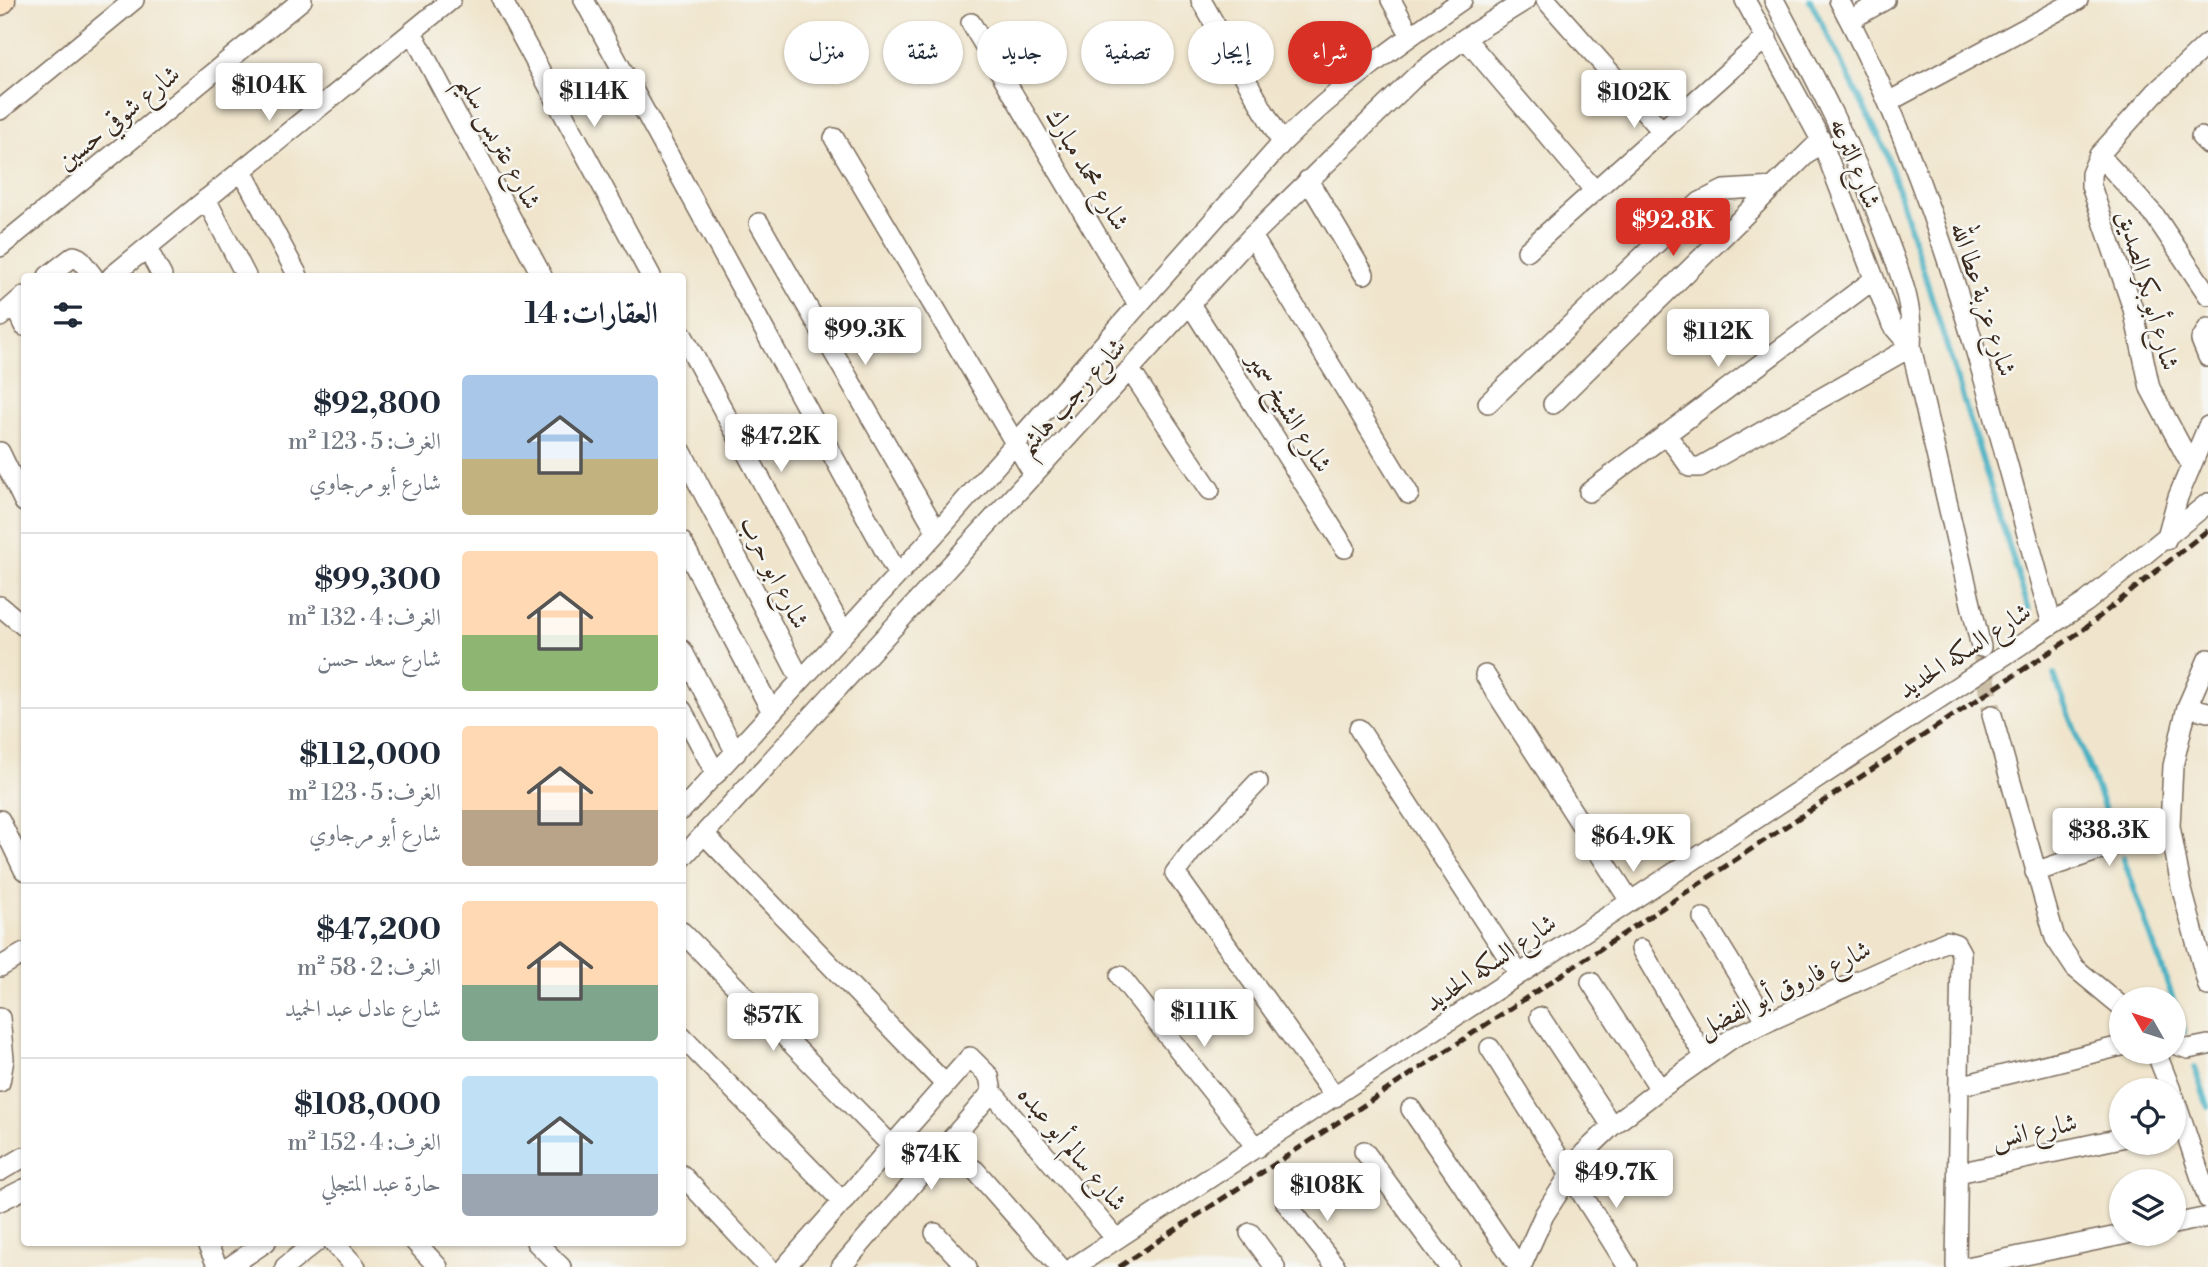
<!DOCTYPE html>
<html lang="ar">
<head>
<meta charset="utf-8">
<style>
  :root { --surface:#fff; --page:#f6f6f7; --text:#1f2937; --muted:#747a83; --line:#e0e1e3; --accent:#d93025 }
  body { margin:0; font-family:"Libre Bodoni",Amiri,serif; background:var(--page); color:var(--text); direction:rtl; height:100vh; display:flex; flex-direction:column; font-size:26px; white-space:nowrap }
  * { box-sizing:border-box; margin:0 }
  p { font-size:23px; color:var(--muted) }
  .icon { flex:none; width:38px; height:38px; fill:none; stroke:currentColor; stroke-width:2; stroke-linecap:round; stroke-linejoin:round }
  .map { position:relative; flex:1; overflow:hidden; direction:ltr }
  .side { position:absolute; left:21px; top:273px; width:665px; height:973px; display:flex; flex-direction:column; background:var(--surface); border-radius:7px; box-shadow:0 2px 5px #0004; direction:rtl }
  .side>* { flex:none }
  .banner { position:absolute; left:707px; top:21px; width:665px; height:63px; direction:rtl; display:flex; gap:14px }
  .needle { width:46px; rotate:309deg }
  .tools { position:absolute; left:2109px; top:987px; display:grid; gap:14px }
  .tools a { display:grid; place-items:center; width:77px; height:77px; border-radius:50%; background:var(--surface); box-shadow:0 2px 5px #0004; font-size:35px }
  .price { position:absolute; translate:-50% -60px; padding:0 16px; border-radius:7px; background:#fff; color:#222; font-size:23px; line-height:46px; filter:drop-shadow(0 2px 4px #0008) }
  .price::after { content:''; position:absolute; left:50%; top:42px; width:21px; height:16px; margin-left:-10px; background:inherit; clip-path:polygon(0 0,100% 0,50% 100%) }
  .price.on { background:var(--accent); color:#fff }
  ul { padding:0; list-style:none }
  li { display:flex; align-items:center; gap:21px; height:175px; padding:0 28px }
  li+li { border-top:2px solid var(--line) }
  li span { display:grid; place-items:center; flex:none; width:196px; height:140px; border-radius:7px; color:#555 }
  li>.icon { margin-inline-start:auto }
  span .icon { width:84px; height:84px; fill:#fffc; stroke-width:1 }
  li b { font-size:30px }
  h2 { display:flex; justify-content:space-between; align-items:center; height:84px; padding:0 28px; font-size:30px }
  .chip { padding:0 24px; border-radius:32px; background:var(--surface); box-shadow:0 2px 5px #0004; font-size:24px; line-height:63px }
  .chip.on { background:var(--accent); color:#fff }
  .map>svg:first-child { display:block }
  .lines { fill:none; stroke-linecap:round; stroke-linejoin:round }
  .stream { stroke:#44b0c2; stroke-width:6 }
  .minor-tunnel { stroke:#ccc0a9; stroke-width:19; stroke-dasharray:19 10; stroke-linecap:butt }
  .minor-casing { stroke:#7a6b5b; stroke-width:22 }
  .secondary-casing { stroke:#7a6b5b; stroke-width:29 }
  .minor { stroke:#fff; stroke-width:19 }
  .secondary { stroke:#fde5c5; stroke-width:26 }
  .rail { stroke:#3b2a1e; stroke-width:5; stroke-dasharray:10 5; stroke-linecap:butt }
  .labels { text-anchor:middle; stroke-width:5; stroke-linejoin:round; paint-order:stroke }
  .street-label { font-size:26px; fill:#3b2a1e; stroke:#f6f6f2 }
</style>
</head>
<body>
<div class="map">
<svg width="2208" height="1267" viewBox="0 0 2208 1267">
  <rect width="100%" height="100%" fill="#f6f6f2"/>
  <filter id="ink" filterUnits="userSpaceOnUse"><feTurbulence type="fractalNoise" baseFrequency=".0143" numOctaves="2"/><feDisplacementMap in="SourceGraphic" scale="14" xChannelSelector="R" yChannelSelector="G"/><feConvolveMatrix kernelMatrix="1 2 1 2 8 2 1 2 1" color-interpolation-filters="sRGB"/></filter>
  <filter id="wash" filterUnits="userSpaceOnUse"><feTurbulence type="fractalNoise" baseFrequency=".00686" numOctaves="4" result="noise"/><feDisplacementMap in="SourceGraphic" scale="28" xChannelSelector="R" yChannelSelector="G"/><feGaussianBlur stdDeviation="1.57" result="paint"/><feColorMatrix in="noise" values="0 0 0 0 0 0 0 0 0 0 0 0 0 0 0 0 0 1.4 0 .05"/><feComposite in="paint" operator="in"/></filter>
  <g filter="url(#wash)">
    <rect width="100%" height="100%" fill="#f0e5cc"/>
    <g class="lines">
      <path class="stream" d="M1810,0L1886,151L2029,610
        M2054,675L2113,831
        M2123,857L2173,999
        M2174,1001L2184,1032
        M2195,1068L2208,1107"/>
    </g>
  </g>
  <g filter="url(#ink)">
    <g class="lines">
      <path class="minor-tunnel" d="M1981,647L1992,715"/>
      <g class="minor-casing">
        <path id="minor" d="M502,0L651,276
          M584,0L898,575
          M1201,0L1282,143
          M1391,0L1411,36
          M1546,0L1662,131
          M1745,0L1821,140L1892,325L1911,347
          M1774,0C1815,77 1854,152 1885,233C1900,274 1914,304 1911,347L1981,647
          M1839,0C1943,194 1992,414 2052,624
          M1850,20L1885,0
          M971,23L1138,305
          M412,32L542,276
          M1465,38L1595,191
          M1888,102L2078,0
          M0,110L134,0
          M2201,137L2208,144
          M834,138L1034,475
          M2099,155L2155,216L2208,295
          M242,171L298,276
          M1308,180L1364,274
          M206,199L246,276
          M759,223L937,532
          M1252,236L1409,494
          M0,247L302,0
          M147,248L162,276
          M1527,251L1767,37
          M48,276L74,256L79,258L93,276
          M112,276L451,0
          M1190,304L1345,548
          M14,305L24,326
          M0,317L24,296
          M2208,328L2201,340L2208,357
          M682,334L844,633
          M1130,370L1210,490
          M1488,403L1700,202L1724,190L1774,187
          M1553,404L1821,140
          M1666,434L1690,467H1700L1911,347
          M0,452L24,502
          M682,452L801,680
          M2190,463L2150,388L2133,309L2091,186V174L2099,155L2155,93L2208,43
          M1589,492L1873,280
          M2166,540L2178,497L2208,426
          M682,542L772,712
          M0,606L24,626
          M682,650L736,753
          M2208,659L2187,707L2173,766L2170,826L2181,886L2208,986
          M1485,675L1630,901
          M2187,707L2208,712
          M682,710L716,774
          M1992,715L2055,938L2075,968L2121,1006
          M1359,729L1519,974
          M1258,782L1191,852L1175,873L1335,1097
          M682,810L937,532L1282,143C1337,88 1398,44 1462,0
          M0,820L24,870
          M704,834L945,1084
          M682,858L1252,236L1417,75L1465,38L1526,0
          M2035,872L2170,826
          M1703,918L1766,1020
          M682,932L892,1146
          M1641,949L1704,1056
          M0,967L24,953
          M1120,976L1257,1148
          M1591,982L1660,1089
          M1540,1017L1612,1126
          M0,1018L4,1059L0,1082
          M682,1037L843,1202
          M2174,1044L2188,1049L2208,1045
          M1490,1048L1628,1267
          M2156,1052L2171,1090
          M1959,1086L2121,1046
          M2174,1097L2208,1199
          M1411,1109L1519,1267
          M1364,1151L1449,1267
          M975,1170L1060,1267
          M0,1171L24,1157
          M1958,1173L2121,1138
          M682,1175L768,1267
          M0,1201L24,1189
          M1286,1203L1336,1267
          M2174,1224L2208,1217
          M935,1233L967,1267
          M1250,1233L1275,1267
          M206,1242L218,1267
          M333,1242L356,1267
          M415,1242L438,1267
          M536,1242L561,1267
          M229,1267L266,1242
          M285,1267L316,1242
          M785,1267L970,1057L989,1076L992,1092L1116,1239
          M841,1267L992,1092
          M1074,1267L2086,602L2208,503
          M1521,1267L1544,1215L1584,1153L1612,1126L1660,1089L1734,1037L1947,941L1956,944L1961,953L1956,1267
          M1967,1267L2127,1234"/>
      </g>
      <g class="secondary-casing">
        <path id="secondary" d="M0,2L2,0"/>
      </g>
      <use href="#minor" class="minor"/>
      <use href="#secondary" class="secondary"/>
      <path class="rail" d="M1119,1267L2080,632L2208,530"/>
    </g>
  </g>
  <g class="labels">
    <g class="street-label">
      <text transform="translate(118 117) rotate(-39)" y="9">شارع شوقي حسين</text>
      <text transform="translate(500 142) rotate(62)" y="9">شارع عتريس سليم</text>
      <text transform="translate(1856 163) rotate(68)" y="9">شارع الترعه</text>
      <text transform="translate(1088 169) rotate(59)" y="9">شارع محمد مبارك</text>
      <text transform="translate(2149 290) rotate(74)" y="9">شارع أبو بكر الصديق</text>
      <text transform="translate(1984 299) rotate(72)" y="9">شارع عزبة عطا الله</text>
      <text transform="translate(1071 396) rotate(-48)" y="9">شارع رجب هاشم</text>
      <text transform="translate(1290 412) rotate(58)" y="9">شارع الشيخ سمير</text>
      <text transform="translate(775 572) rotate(63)" y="9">شارع ابو حرب</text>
      <text transform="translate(1964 650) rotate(-33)" y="9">شارع السكه الحديد</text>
      <text transform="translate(1490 962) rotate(-34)" y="9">شارع السكه الحديد</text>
      <text transform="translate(1784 988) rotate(-26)" y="9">شارع فاروق أبو الفضل</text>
      <text transform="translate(2034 1130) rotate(-12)" y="9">شارع انس</text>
      <text transform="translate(1073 1148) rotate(50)" y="9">شارع سالم أبو عبده</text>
    </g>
  </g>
</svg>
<div class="tools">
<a><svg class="needle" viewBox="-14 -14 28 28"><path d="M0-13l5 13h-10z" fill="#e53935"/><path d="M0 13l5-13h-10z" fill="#747a83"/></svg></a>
<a><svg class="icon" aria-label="locate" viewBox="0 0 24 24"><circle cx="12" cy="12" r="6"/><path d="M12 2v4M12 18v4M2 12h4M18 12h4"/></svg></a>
<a><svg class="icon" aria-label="layers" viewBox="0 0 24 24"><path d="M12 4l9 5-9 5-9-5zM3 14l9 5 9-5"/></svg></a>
</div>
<b class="price" style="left:269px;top:123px">$104K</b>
<b class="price" style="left:594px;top:129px">$114K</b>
<b class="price" style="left:1634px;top:130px">$102K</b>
<b class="price on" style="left:1673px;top:258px">$92.8K</b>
<b class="price" style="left:865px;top:367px">$99.3K</b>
<b class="price" style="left:1718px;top:369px">$112K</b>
<b class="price" style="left:781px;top:474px">$47.2K</b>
<b class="price" style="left:2109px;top:868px">$38.3K</b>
<b class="price" style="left:1633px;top:874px">$64.9K</b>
<b class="price" style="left:1204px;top:1049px">$111K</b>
<b class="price" style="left:773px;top:1053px">$57K</b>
<b class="price" style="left:931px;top:1192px">$74K</b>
<b class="price" style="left:1616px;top:1210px">$49.7K</b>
<b class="price" style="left:1327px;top:1223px">$108K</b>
<div class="banner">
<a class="chip on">شراء</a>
<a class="chip">إيجار</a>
<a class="chip">تصفية</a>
<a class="chip">جديد</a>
<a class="chip">شقة</a>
<a class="chip">منزل</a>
</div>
<section class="side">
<h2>العقارات: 14<svg class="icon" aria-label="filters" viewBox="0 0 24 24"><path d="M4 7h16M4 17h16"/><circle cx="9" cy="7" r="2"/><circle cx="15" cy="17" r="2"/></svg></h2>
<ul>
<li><span style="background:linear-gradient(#a9c7e8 60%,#c2b280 0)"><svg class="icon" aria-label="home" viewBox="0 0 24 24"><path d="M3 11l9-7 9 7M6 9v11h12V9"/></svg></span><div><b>$92,800</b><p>الغرف: 5 · 123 m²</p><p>شارع أبو مرجاوي</p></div></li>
<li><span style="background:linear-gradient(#ffd9b3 60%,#8fb573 0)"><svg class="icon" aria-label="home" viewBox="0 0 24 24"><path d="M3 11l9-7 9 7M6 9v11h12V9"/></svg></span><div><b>$99,300</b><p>الغرف: 4 · 132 m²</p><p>شارع سعد حسن</p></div></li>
<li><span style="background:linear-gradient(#ffd9b3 60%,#b9a48a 0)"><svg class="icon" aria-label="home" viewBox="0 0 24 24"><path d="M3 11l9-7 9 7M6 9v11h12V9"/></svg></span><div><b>$112,000</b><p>الغرف: 5 · 123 m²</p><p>شارع أبو مرجاوي</p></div></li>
<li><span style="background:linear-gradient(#ffd9b3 60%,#7fa58c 0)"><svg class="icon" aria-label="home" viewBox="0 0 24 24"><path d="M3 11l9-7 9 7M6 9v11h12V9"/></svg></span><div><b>$47,200</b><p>الغرف: 2 · 58 m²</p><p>شارع عادل عبد الحميد</p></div></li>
<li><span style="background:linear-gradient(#bfe0f5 70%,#9aa5b1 0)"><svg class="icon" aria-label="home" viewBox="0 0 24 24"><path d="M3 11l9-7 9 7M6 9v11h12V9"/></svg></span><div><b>$108,000</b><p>الغرف: 4 · 152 m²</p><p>حارة عبد المتجلي</p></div></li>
</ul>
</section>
</div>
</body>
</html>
